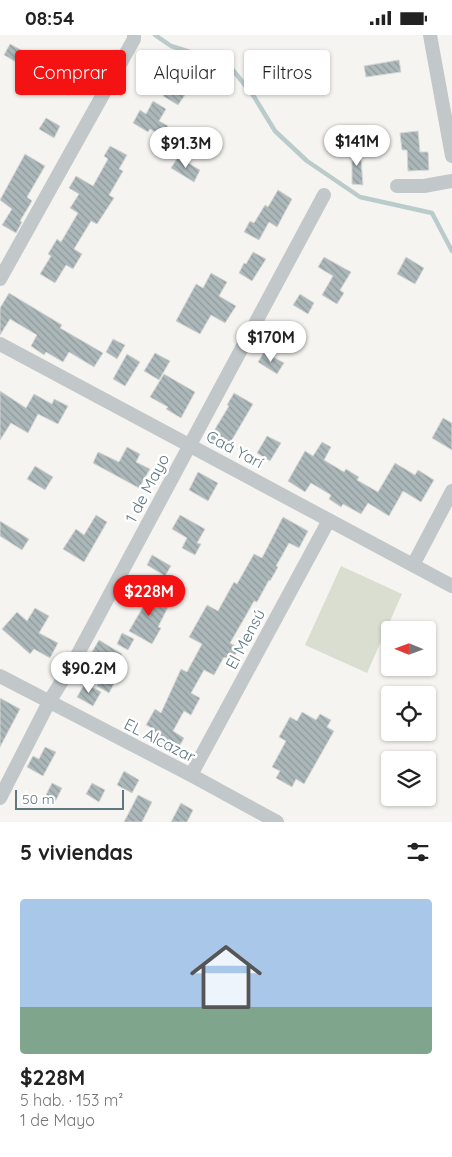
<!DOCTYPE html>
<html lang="es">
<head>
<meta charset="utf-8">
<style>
  :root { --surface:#fff; --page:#f6f6f6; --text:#222; --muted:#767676; --line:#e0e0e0; --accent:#f51212 }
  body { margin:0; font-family:Quicksand,sans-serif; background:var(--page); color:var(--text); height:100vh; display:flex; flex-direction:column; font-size:19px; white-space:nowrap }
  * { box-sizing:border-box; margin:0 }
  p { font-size:16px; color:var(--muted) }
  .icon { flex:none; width:28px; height:28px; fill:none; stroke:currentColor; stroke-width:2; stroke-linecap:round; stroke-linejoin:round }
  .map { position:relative; height:787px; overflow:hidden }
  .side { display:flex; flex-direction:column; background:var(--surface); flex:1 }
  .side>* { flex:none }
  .hud { position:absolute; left:15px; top:15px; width:422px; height:45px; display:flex; gap:10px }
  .needle { width:32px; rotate:271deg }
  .fabs { position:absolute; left:381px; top:586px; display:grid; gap:10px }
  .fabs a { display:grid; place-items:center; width:55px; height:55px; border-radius:5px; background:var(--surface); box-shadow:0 1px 4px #0004; font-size:25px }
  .scale { position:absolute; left:15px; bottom:12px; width:109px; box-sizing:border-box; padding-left:5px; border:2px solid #5d787f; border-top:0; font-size:14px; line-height:18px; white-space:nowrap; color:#5d787f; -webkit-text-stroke:4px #fff; paint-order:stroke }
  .price { position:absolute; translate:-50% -42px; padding:0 11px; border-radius:18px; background:#fff; color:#222; font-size:16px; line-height:32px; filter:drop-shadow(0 1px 2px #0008) }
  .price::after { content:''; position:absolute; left:50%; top:30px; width:15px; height:11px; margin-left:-8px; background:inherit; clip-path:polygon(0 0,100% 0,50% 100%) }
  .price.active { background:var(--accent); color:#fff }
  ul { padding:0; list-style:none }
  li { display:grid; align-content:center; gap:10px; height:265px; padding:0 20px }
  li+li { border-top:1px solid var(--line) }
  li span { display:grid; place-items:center; height:155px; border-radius:5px; color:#555 }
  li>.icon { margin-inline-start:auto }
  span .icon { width:90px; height:90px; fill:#fffc; stroke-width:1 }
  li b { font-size:21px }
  h2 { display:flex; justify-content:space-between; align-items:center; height:60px; padding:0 20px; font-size:21px }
  .chip { padding:0 18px; border-radius:5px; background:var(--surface); box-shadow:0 1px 4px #0004; font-size:18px; line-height:45px }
  .chip.active { background:var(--accent); color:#fff }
  .status { display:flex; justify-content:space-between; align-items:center; height:35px; padding:0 25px; background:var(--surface); direction:ltr }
  .status svg { height:14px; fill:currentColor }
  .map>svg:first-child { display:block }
  .grass { fill:#d9ded1 }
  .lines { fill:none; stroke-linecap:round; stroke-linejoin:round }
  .stream { stroke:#bacbcc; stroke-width:4.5 }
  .building { fill:url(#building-back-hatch); stroke:#d6d6d4 }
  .minor { stroke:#c2c8ca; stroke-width:14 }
  .labels { text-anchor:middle; stroke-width:5; stroke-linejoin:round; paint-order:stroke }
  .street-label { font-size:16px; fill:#5d787f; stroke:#fff }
</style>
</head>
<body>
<div class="status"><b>08:54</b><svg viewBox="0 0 49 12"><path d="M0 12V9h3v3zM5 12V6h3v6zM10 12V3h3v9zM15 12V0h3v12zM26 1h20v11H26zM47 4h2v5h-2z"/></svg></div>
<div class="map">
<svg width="452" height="787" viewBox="0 0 452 787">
  <defs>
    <pattern id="building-back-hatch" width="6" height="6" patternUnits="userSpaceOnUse" patternTransform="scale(1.25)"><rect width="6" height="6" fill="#abb7b9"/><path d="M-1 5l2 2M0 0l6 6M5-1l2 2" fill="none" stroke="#8e9a9c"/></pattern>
  </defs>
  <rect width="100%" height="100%" fill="#f5f4f1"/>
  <path class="grass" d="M341,531L402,559L367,638L305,610Z"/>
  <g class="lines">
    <path class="stream" d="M155,0L171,11L228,29L253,60L275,96L307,126L360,162L432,178L452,216"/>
  </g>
  <path class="building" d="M10,9L34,22L28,34L4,20Z
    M70,22L81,28L75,38L64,31Z
    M399,25L401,37L366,42L364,31Z
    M169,51L185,60L178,70L163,61Z
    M153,66L166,74L159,86L168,91L162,101L150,94L148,97L133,88L140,75L146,79Z
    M46,83L60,91L54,103L39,94Z
    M418,96L420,117H428L429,135L408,136L407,115H402L400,98Z
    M110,111L127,120L119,134L123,136L109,160L114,163L97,189L91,186L74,214L82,219L73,234L66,230L55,248L40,239L51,221L48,219L57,204L61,207L78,178L70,173L79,159L69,153L76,141L93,151L108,124L104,121Z
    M360,112L363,150L352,149V113Z
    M25,119L45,131L27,162L32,166L20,186L22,187L16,198L2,190L12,174L0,165Z
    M178,122L200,135L194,147L171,133Z
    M278,155L292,164L277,192L269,187L259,205L244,197L250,186L254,188L265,170L268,172Z
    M253,217L266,224L252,246L239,238L244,228L246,229Z
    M324,222L351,237L340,255L344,258L337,269L322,260L333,241L318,232Z
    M406,222L424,233L415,249L397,239Z
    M211,238L227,247L219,261L236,271L225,288L211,280L200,299L176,286L196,249L203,253Z
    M9,258L62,290L60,293L103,318L94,332L69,317L63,327L46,317L44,320L31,311L37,300L10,284L0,300V273Z
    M300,259L314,268L308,279L293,270Z
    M113,304L125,310L117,324L106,317Z
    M264,317L284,328L277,339L258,327Z
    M155,318L170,326L159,345L144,336Z
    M127,319L140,327L125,351L113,344Z
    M164,339L195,357L181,383L166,374L168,372L150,362Z
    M0,356L26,373L34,359L52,369L54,364L68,371L58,389L38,379L28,398L11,388L0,405Z
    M234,358L253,369L226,415L209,404L229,371L227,370Z
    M443,383L452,388V415L432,403Z
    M267,401L281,408L270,426L257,418Z
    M322,407L331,412L324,425L344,437L346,434L359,442L357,445L378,457L395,428L415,440L418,435L434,445L421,467L403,456L389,481L368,468L361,479L343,469L341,472L329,464L331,460L311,448L305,457L288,446L305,416L313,421Z
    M127,412L140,419L136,427L150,434L139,453L93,428L98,417L119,427Z
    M35,431L53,442L45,455L27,444Z
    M198,437L218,448L208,466L189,455Z
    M96,480L107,487L84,527L63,514L76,494L84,500Z
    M180,480L205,494L197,508L201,509L195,520L182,513L187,503L172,494Z
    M283,482L308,496L299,513L289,508L276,531L278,532L270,546L269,545L257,567L254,566L245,582L230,608L239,613L232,626L224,622L214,640L204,635L191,658L200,663L191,680L184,676L173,696L184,703L175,719L162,711L164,709L148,700L152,693L146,690L155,674L161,678L181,634L187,637L202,609L189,602L207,570L218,576L234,547L237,549L254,519L262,523Z
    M0,486L29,504L22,515L0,501Z
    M152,520L171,531L165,541L147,530Z
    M140,554L169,570L158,592L161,593L152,609L129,596L143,572L134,567Z
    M35,573L49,581L39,598L58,608L50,623L34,614L30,619L2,594L17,577L27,586Z
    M122,598L134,604L128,615L117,609Z
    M99,605L122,619L113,635L89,622Z
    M104,638L116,645L109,658L97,651Z
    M85,648L101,657L93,671L77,662Z
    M0,663L20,674L0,712Z
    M302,677L316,685L320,679L331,685L327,692L334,696L304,749L296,744L292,752L276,743L280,736L272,732L286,706L279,702L290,682L297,686Z
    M45,712L56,717L43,741L27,732L33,721L39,724Z
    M124,736L139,745L132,758L117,750Z
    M52,748L62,753L54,769L44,764Z
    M92,748L105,755L99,767L86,759Z
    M138,760L152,767L142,787H124Z
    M181,768L193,775L187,787H171Z"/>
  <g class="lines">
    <path class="minor" d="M430,0L452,121
      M397,151H424L452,146
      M0,244L134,4V0
      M0,309L452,551
      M413,530L452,456
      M0,641L191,740L277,787
      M191,740L329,485
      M0,763L49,667L73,628L324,160"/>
  </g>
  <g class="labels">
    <g class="street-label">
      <text transform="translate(235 414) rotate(28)" y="6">Caá Yarí</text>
      <text transform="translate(147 453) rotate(-62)" y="6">1 de Mayo</text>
      <text transform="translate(245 604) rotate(-62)" y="6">El Mensú</text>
      <text transform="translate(160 705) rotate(27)" y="6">EL Alcazar</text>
    </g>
  </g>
</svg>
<div class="fabs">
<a><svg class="needle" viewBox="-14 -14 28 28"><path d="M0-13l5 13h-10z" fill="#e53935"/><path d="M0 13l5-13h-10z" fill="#767676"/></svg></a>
<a><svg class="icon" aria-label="locate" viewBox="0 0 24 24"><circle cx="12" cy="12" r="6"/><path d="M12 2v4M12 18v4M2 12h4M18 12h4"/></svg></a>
<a><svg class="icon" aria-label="layers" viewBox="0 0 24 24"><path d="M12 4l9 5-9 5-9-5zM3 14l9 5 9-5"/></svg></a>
</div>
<div class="scale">50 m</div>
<b class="price" style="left:357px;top:132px">$141M</b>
<b class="price" style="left:186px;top:134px">$91.3M</b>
<b class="price" style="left:271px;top:328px">$170M</b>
<b class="price active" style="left:149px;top:582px">$228M</b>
<b class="price" style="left:89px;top:659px">$90.2M</b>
<div class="hud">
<a class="chip active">Comprar</a>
<a class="chip">Alquilar</a>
<a class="chip">Filtros</a>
</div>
</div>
<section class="side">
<h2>5 viviendas<svg class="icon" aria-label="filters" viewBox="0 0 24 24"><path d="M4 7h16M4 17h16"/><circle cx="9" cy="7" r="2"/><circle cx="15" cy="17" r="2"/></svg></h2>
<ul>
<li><span style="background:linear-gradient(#a9c7e8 70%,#7fa58c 0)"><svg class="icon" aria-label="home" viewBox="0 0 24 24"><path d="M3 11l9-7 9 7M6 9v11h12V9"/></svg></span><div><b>$228M</b><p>5 hab. · 153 m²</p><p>1 de Mayo</p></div></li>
</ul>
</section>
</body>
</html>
